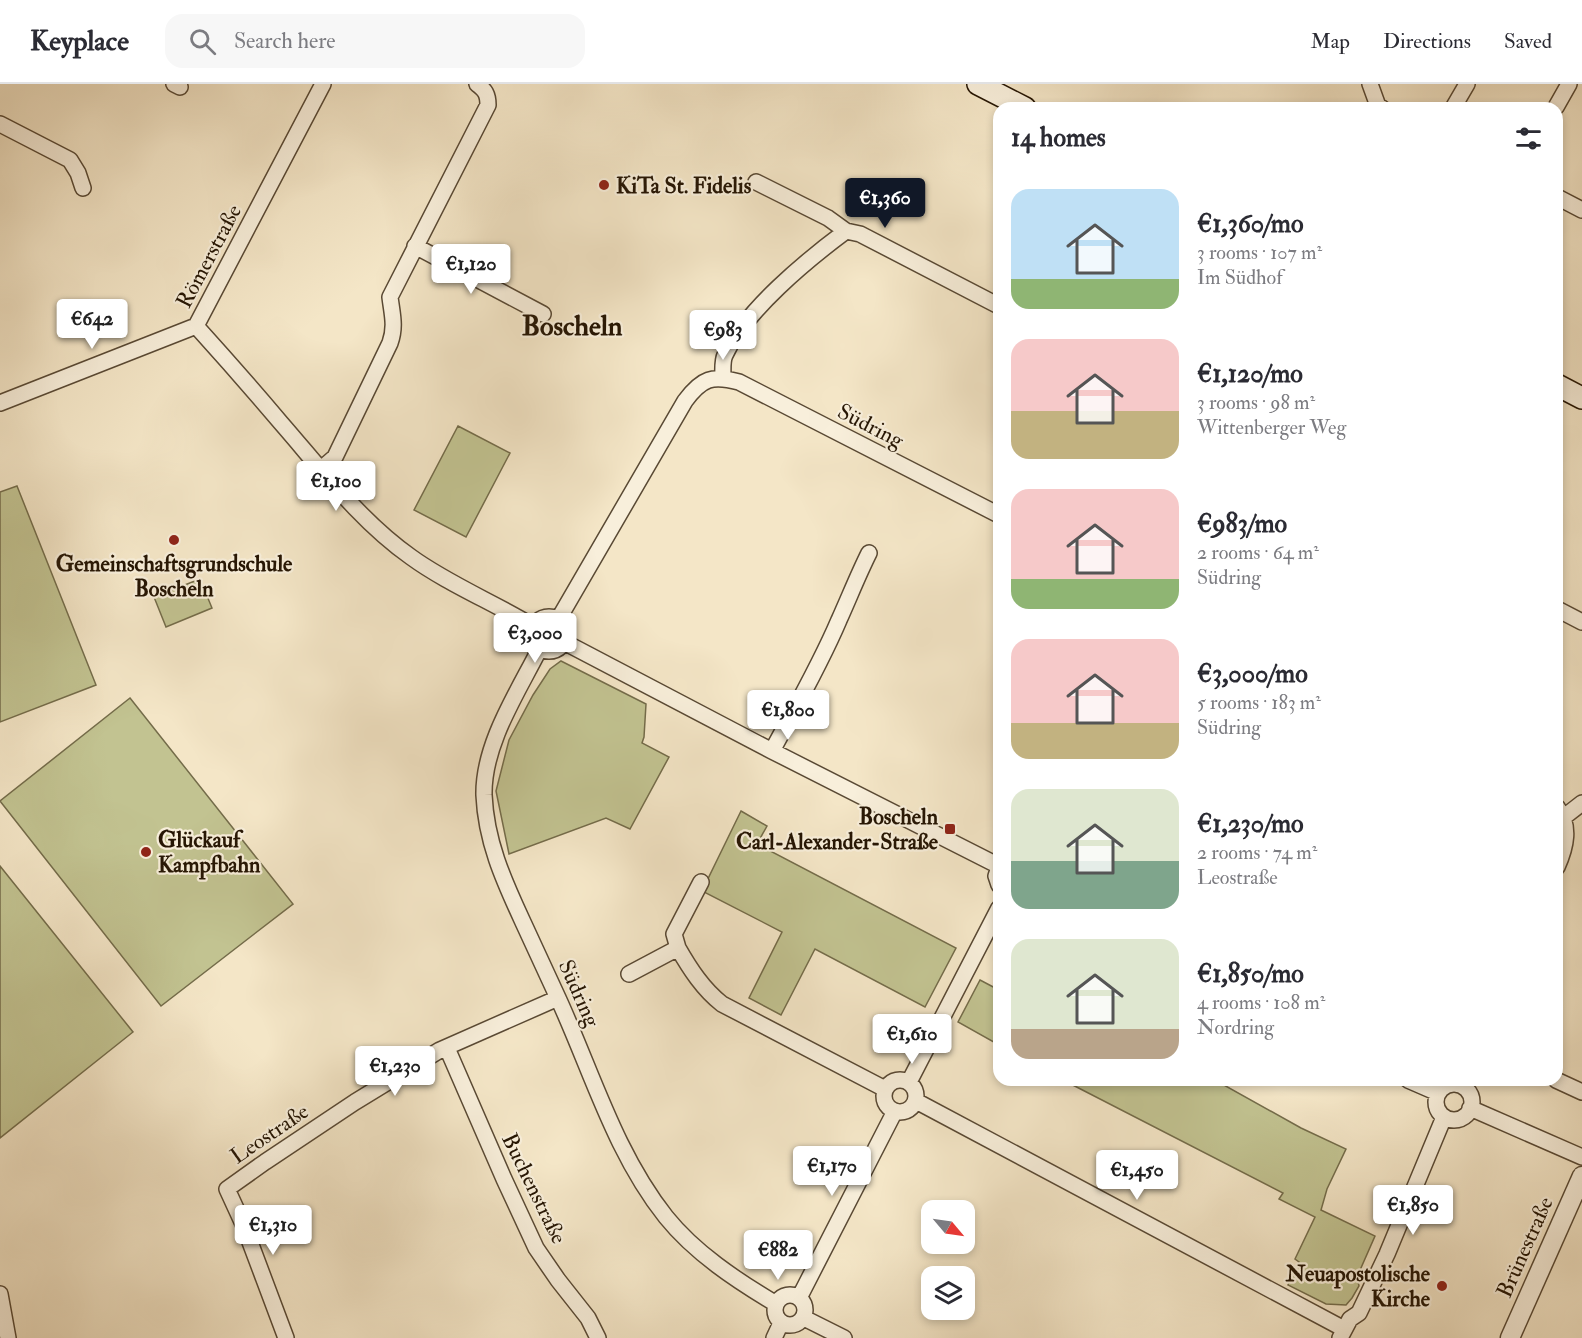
<!DOCTYPE html>
<html lang="en">
<head>
<meta charset="utf-8">
<style>
  :root { --surface:#fff; --page:#f7f7f7; --text:#2b2b33; --muted:#7c7c81; --line:#e1e1e2; --accent:#111827 }
  body { margin:0; font-family:"IM FELL Double Pica",serif; background:var(--page); color:var(--text); height:100vh; display:flex; flex-direction:column; font-size:22px; white-space:nowrap }
  * { box-sizing:border-box; margin:0 }
  p { font-size:20px; color:var(--muted) }
  .icon { flex:none; width:33px; height:33px; fill:none; stroke:currentColor; stroke-width:2; stroke-linecap:round; stroke-linejoin:round }
  .map { position:relative; flex:1; overflow:hidden }
  .drawer { position:absolute; left:993px; top:18px; width:570px; height:984px; display:flex; flex-direction:column; background:var(--surface); border-radius:18px; box-shadow:0 3px 9px #0003 }
  .drawer>* { flex:none }
  .needle { width:39px; rotate:119deg }
  .buttons { position:absolute; left:921px; top:1116px; display:grid; gap:12px }
  .buttons a { display:grid; place-items:center; width:54px; height:54px; border-radius:12px; background:var(--surface); box-shadow:0 3px 9px #0003; font-size:30px }
  .price { position:absolute; translate:-50% -51px; padding:0 14px; border-radius:6px; background:#fff; color:#222; font-size:20px; line-height:39px; filter:drop-shadow(0 2px 3px #0008) }
  .price::after { content:''; position:absolute; left:50%; top:36px; width:18px; height:14px; margin-left:-9px; background:inherit; clip-path:polygon(0 0,100% 0,50% 100%) }
  .price.active { background:var(--accent); color:#fff }
  ul { padding:0; list-style:none }
  li { display:flex; align-items:center; gap:18px; height:150px; padding:0 18px }
  li span { display:grid; place-items:center; flex:none; width:168px; height:120px; border-radius:18px; color:#555 }
  li>.icon { margin-inline-start:auto }
  span .icon { width:72px; height:72px; fill:#fffc; stroke-width:1 }
  li b { font-size:26px }
  h2 { display:flex; justify-content:space-between; align-items:center; height:72px; padding:0 18px; font-size:26px }
  header { display:flex; align-items:center; gap:36px; box-sizing:border-box; height:84px; padding:0 30px; background:var(--surface); border-bottom:2px solid var(--line) }
  header strong { font-size:28px }
  nav { display:flex; gap:33px; margin-inline-start:auto; font-size:21px }
  .search { width:420px; height:54px; background:var(--page); display:flex; align-items:center; gap:15px; box-sizing:border-box; padding:0 21px; border-radius:18px; color:var(--muted); font-size:22px }
  .map>svg:first-child { display:block }
  .green { fill:#c2c391; stroke:#746c4a; stroke-width:1.5 }
  .lines { fill:none; stroke-linecap:round; stroke-linejoin:round }
  .minor-casing { stroke:#594934; stroke-width:18 }
  .tertiary-casing { stroke:#594934; stroke-width:21 }
  .secondary-casing { stroke:#251503; stroke-width:24 }
  .minor { stroke:#f8efdb; stroke-width:15 }
  .tertiary { stroke:#f8efdb; stroke-width:18 }
  .secondary { stroke:#f8efdb; stroke-width:21 }
  .poi-dot { fill:#8f2418; stroke:#f8efdb; stroke-width:2 }
  .labels { text-anchor:middle; stroke-width:4.5; stroke-linejoin:round; paint-order:stroke }
  .poi-label { font-size:22px; font-weight:bold; fill:#251503; stroke:#f8efdb; text-anchor:start }
  .street-label { font-size:22px; fill:#251503; stroke:#f8efdb }
  .district-label { font-size:28px; font-weight:bold; fill:#251503; stroke:#f8efdb }
</style>
</head>
<body>
<header>
<strong>Keyplace</strong>
<div class="search"><svg class="icon" aria-label="search" viewBox="0 0 24 24"><circle cx="10" cy="10" r="6"/><path d="M15 15l6 6"/></svg>Search here</div>
<nav><a>Map</a><a>Directions</a><a>Saved</a></nav>
</header>
<div class="map">
<svg width="1582" height="1254" viewBox="0 0 1582 1254">
  <rect width="100%" height="100%" fill="#f4e6c7"/>
  <filter id="stains"><feTurbulence type="fractalNoise" baseFrequency=".00333" numOctaves="4"/><feColorMatrix values="0 0 0 0 .2 0 0 0 0 .09 0 0 0 0 .02 0 0 0 .5 -.17"/></filter>
  <radialGradient id="worn" r=".72"><stop offset=".6" stop-color="#630" stop-opacity="0"/><stop offset="1" stop-color="#630" stop-opacity=".3"/></radialGradient>
  <path class="green" d="M458,342L510,369L466,453L414,426Z
    M17,402L96,601L0,638V408Z
    M200,495L212,524L166,543L154,513Z
    M561,577L646,620L644,653L642,659L669,673L630,745L606,734L509,770L496,707L509,656L533,611L550,585Z
    M130,614L293,820L161,922L0,717Z
    M741,727L767,742L757,760L956,864L925,923L815,865L781,931L749,914L782,848L702,807Z
    M0,782L133,948L0,1054Z
    M980,896L999,906V961L958,938Z
    M1063,996H1215L1301,1044L1346,1065L1327,1105L1321,1126L1375,1152L1357,1193L1359,1202L1352,1214L1346,1221L1326,1220L1288,1201L1299,1178L1295,1175L1315,1133L1279,1115L1283,1109Z"/>
  <g class="lines">
    <g class="minor-casing">
      <path id="minor" d="M174,0L180,3
        M1370,0L1378,22L1382,24
        M1556,23L1569,0
        M1453,24L1467,0
        M0,40L70,76L78,89L83,104
        M756,98L828,134L846,147L860,150L999,222
        M1557,113L1582,126
        M415,162L543,230
        M196,242C225,274 253,306 281,339C322,386 360,437 411,473C448,500 495,519 534,543
        M723,294C723,287 722,277 725,271C745,227 807,176 846,147
        M0,319L196,242L323,0
        M320,386L335,373L390,259C396,242 392,230 390,213L488,21C488,10 485,6 477,0
        M1557,525L1582,538
        M532 550a17 17 0 1 1 34 0a17 17 0 1 1-34 0Z
        M558,536L685,317C702,294 712,291 739,298L999,431
        M564,558L772,667L999,782
        M540,564C518,608 483,660 484,711C486,757 503,795 522,836C534,862 546,888 558,914C592,988 615,1069 666,1133C695,1169 736,1196 776,1220
        M772,667C795,624 820,581 839,536C849,514 858,491 869,469
        M1557,723C1571,742 1566,763 1557,783
        M1564,733L1582,719
        M999,783L996,792L999,801
        M678,864L674,850L701,798
        M629,890L678,864C690,885 703,905 722,920L885,1005
        M447,964L504,1095L536,1164L558,1196L588,1234L598,1254
        M884 1012a16 16 0 1 1 32 0a16 16 0 1 1-32 0Z
        M1408,996L1438,1009
        M1556,996L1582,1008
        M909,998L999,824
        M1436 1018a18 18 0 1 1 36 0a18 18 0 1 1-36 0Z
        M916,1017L1344,1245
        M1470,1024L1582,1073
        M0,1210L8,1254
        M775 1226a15 15 0 1 1 30 0a15 15 0 1 1-30 0Z
        M799,1214L895,1027
        M804,1234L844,1254
        M286,1254L244,1142L227,1105L265,1078L355,1018L440,966L558,914
        M774,1254L781,1239
        M1340,1254L1350,1235L1359,1229L1387,1170L1444,1033"/>
    </g>
    <g class="tertiary-casing">
      <path id="tertiary" d="M1510,1254L1582,1092"/>
    </g>
    <g class="secondary-casing">
      <path id="secondary" d="M978,0L1025,24
        M1557,301L1582,314"/>
    </g>
    <use href="#minor" class="minor"/>
    <use href="#tertiary" class="tertiary"/>
    <use href="#secondary" class="secondary"/>
  </g>
  <g class="poi-dot">
    <circle cx="604" cy="101" r="6"/>
    <circle cx="174" cy="456" r="6"/>
    <rect x="944" y="739" width="12" height="12" rx="3"/>
    <circle cx="146" cy="768" r="6"/>
    <circle cx="1442" cy="1202" r="6"/>
  </g>
  <g class="labels">
    <g class="poi-label">
      <text x="616" y="109">KiTa St. Fidelis</text>
      <text x="174" y="487" text-anchor="middle">Gemeinschaftsgrundschule<tspan x="174" dy="25">Boscheln</tspan></text>
      <text x="938" y="740" text-anchor="end">Boscheln<tspan x="938" dy="25">Carl-Alexander-Straße</tspan></text>
      <text x="158" y="763">Glückauf<tspan x="158" dy="25">Kampfbahn</tspan></text>
      <text x="1430" y="1197" text-anchor="end">Neuapostolische<tspan x="1430" dy="25">Kirche</tspan></text>
    </g>
    <g class="street-label">
      <text transform="translate(208 172) rotate(-62)" y="8">Römerstraße</text>
      <text transform="translate(871 341) rotate(27)" y="8">Südring</text>
      <text transform="translate(580 909) rotate(66)" y="8">Südring</text>
      <text transform="translate(269 1049) rotate(-34)" y="8">Leostraße</text>
      <text transform="translate(535 1104) rotate(64)" y="8">Buchenstraße</text>
      <text transform="translate(1524 1163) rotate(-66)" y="8">Brünestraße</text>
    </g>
    <g class="district-label">
      <text x="572" y="251">Boscheln</text>
    </g>
  </g>
  <rect width="100%" height="100%" filter="url(#stains)"/>
  <rect width="100%" height="100%" fill="url(#worn)"/>
</svg>
<div class="buttons">
<a><svg class="needle" viewBox="-14 -14 28 28"><path d="M0-13l5 13h-10z" fill="#e53935"/><path d="M0 13l5-13h-10z" fill="#7c7c81"/></svg></a>
<a><svg class="icon" aria-label="layers" viewBox="0 0 24 24"><path d="M12 4l9 5-9 5-9-5zM3 14l9 5 9-5"/></svg></a>
</div>
<b class="price active" style="left:885px;top:145px">€1,360</b>
<b class="price" style="left:471px;top:211px">€1,120</b>
<b class="price" style="left:92px;top:266px">€642</b>
<b class="price" style="left:723px;top:277px">€983</b>
<b class="price" style="left:336px;top:428px">€1,100</b>
<b class="price" style="left:535px;top:580px">€3,000</b>
<b class="price" style="left:788px;top:657px">€1,800</b>
<b class="price" style="left:912px;top:981px">€1,610</b>
<b class="price" style="left:395px;top:1013px">€1,230</b>
<b class="price" style="left:832px;top:1113px">€1,170</b>
<b class="price" style="left:1137px;top:1117px">€1,450</b>
<b class="price" style="left:1413px;top:1152px">€1,850</b>
<b class="price" style="left:273px;top:1172px">€1,310</b>
<b class="price" style="left:778px;top:1197px">€882</b>
<section class="drawer">
<h2>14 homes<svg class="icon" aria-label="filters" viewBox="0 0 24 24"><path d="M4 7h16M4 17h16"/><circle cx="9" cy="7" r="2"/><circle cx="15" cy="17" r="2"/></svg></h2>
<ul>
<li><span style="background:linear-gradient(#bfe0f5 75%,#8fb573 0)"><svg class="icon" aria-label="home" viewBox="0 0 24 24"><path d="M3 11l9-7 9 7M6 9v11h12V9"/></svg></span><div><b>€1,360/mo</b><p>3 rooms · 107 m²</p><p>Im Südhof</p></div></li>
<li><span style="background:linear-gradient(#f6c9c9 60%,#c2b280 0)"><svg class="icon" aria-label="home" viewBox="0 0 24 24"><path d="M3 11l9-7 9 7M6 9v11h12V9"/></svg></span><div><b>€1,120/mo</b><p>3 rooms · 98 m²</p><p>Wittenberger Weg</p></div></li>
<li><span style="background:linear-gradient(#f6c9c9 75%,#8fb573 0)"><svg class="icon" aria-label="home" viewBox="0 0 24 24"><path d="M3 11l9-7 9 7M6 9v11h12V9"/></svg></span><div><b>€983/mo</b><p>2 rooms · 64 m²</p><p>Südring</p></div></li>
<li><span style="background:linear-gradient(#f6c9c9 70%,#c2b280 0)"><svg class="icon" aria-label="home" viewBox="0 0 24 24"><path d="M3 11l9-7 9 7M6 9v11h12V9"/></svg></span><div><b>€3,000/mo</b><p>5 rooms · 183 m²</p><p>Südring</p></div></li>
<li><span style="background:linear-gradient(#dfe7d0 60%,#7fa58c 0)"><svg class="icon" aria-label="home" viewBox="0 0 24 24"><path d="M3 11l9-7 9 7M6 9v11h12V9"/></svg></span><div><b>€1,230/mo</b><p>2 rooms · 74 m²</p><p>Leostraße</p></div></li>
<li><span style="background:linear-gradient(#dfe7d0 75%,#b9a48a 0)"><svg class="icon" aria-label="home" viewBox="0 0 24 24"><path d="M3 11l9-7 9 7M6 9v11h12V9"/></svg></span><div><b>€1,850/mo</b><p>4 rooms · 108 m²</p><p>Nordring</p></div></li>
</ul>
</section>
</div>
</body>
</html>
